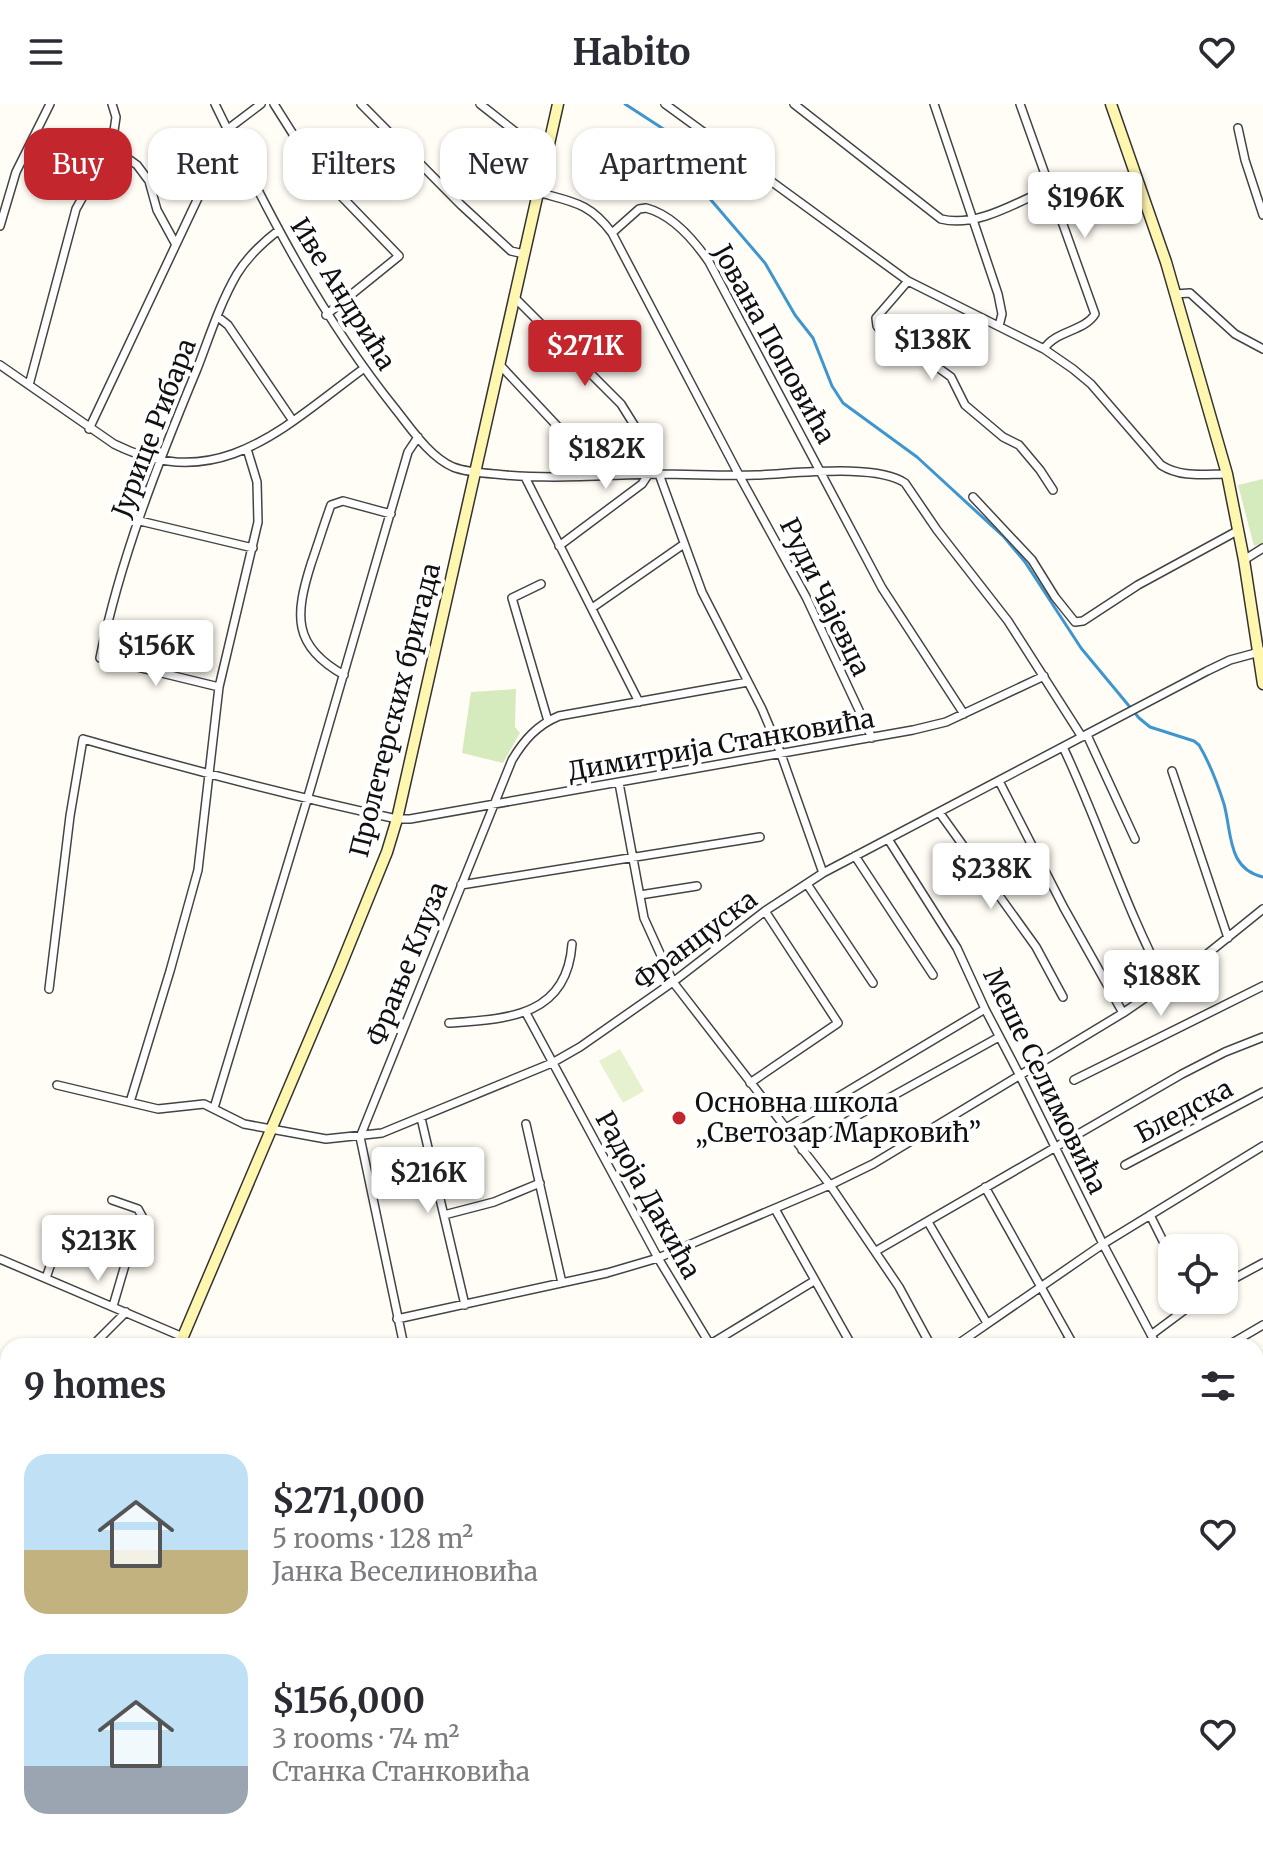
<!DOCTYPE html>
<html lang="en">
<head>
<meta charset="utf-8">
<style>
  :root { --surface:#fff; --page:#f7f7f7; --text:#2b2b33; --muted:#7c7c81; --accent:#c4262e }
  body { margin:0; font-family:Merriweather,serif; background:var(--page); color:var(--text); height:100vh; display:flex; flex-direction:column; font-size:30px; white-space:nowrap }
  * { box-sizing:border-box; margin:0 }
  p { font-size:26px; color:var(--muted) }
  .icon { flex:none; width:44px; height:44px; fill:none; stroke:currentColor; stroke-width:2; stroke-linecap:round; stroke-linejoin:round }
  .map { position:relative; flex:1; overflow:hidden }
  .details { position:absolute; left:0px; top:1234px; width:1264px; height:512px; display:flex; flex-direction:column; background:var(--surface); border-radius:24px 24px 0 0; box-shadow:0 2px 6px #0004 }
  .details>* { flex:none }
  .banner { position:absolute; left:24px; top:24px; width:800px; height:72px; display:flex; gap:16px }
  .fabs { position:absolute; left:1158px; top:1130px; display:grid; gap:16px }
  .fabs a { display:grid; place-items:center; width:80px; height:80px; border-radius:16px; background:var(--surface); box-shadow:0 2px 6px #0004; font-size:40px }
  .price { position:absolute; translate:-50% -68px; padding:0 18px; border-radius:8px; background:#fff; color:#222; font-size:26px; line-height:52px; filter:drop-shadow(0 2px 4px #0008) }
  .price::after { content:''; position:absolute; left:50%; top:48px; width:24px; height:18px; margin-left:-12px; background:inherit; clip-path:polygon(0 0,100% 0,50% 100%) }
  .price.current { background:var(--accent); color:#fff }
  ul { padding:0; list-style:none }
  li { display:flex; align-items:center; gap:24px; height:200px; padding:0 24px }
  li span { display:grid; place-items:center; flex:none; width:224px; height:160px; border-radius:24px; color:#555 }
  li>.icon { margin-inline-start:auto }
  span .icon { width:96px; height:96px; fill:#fffc; stroke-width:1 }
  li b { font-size:34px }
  h2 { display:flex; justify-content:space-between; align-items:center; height:96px; padding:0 24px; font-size:34px }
  .pill { padding:0 28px; border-radius:24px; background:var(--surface); box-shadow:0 2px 6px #0004; font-size:28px; line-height:72px }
  .pill.current { background:var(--accent); color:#fff }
  header { display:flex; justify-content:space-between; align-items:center; height:104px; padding:0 24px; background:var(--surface); font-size:36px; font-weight:700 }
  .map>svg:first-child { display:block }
  .green { fill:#d5ebbd }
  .pitch { fill:#e6f2cf }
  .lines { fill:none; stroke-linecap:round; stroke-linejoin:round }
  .stream { stroke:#3f96cf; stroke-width:3 }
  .street-casing { stroke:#444; stroke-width:10 }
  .secondary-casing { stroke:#333; stroke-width:13 }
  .street { stroke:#fff; stroke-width:7 }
  .secondary { stroke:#fff6b0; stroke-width:10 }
  .poi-dot { fill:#c4262e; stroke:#fff; stroke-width:3 }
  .labels { text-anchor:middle; stroke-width:8; stroke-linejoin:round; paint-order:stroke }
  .street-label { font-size:26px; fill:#111; stroke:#fff }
  .poi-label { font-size:26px; fill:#111; stroke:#fff; text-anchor:start }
</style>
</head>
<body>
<header><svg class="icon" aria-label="menu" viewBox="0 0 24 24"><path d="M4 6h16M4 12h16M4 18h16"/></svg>Habito<svg class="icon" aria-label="heart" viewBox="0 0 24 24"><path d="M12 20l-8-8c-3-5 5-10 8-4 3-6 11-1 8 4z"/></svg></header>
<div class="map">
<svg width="1263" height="1746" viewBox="0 0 1263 1746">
  <rect width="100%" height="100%" fill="#fffdf5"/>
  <path class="green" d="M1263,375V439L1254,442L1238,381Z
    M516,585L515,623L520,629L503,659L462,649L471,588Z"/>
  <path class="pitch" d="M620,945L644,987L623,999L599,957Z"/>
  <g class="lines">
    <path class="stream" d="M625,0L665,26L686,51L711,96L765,159L795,211L813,234L832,282L843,299L917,353L1004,433L1025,458L1081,544L1139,614L1150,623L1194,637L1199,641C1209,658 1218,681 1224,700C1232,729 1227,765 1263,773"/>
    <g class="street-casing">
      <path id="street" d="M112,0L116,13L113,34L116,46L137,61L149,77L157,106L175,139
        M215,0C269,111 320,211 397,307C412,326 430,353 453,363C466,368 481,369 495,370C549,376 604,371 659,370C691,370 723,372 756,371C792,370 876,359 905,379L937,426L1008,517L1082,633
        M274,0L315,65L399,152L326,211
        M361,0L461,101L511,147L524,150
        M480,0L522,33L548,40
        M665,0L908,177L1044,245L1073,265L1091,280L1161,361C1181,374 1204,370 1227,370
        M794,0L941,115C977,124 1017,98 1050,84
        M934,0L998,190L1002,210L999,222
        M1020,0L1095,210C1084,228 1056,226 1044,245
        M1238,24L1245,56L1263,111
        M228,25L261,0
        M537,88C572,98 589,98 612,129L739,371L806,493L872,634
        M0,122L16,68L50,0
        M612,129L639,105L646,104C673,111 694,136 709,158L882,484L964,610
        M908,177L876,214L877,222L888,236L922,252L951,273L965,301L1003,333L1019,341L1040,366L1053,386
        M1175,190L1190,189L1235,230L1263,245
        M515,194L621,300L641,332L659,370L702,488L762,605L781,650L823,769
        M218,213L228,221L293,317
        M0,261L114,340C218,392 284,323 363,265
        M500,261L559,324
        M29,281L76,105L100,62L115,43
        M89,325L222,43L231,32
        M525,373L639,598
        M973,393L1032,456L1055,493L1075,518L1083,517L1138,481L1239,426
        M140,417L253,444
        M559,442L642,380L648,371
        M1244,456L1263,444
        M541,480L512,494L548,617
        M592,504L684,440
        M344,571C292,542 295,511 311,460C318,440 324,420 331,401L343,397L391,410
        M219,583L100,554C120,455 158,359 197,265C209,234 220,199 237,170C248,152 262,139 279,126
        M1087,631L1135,735
        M1063,643C1100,721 1125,804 1166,880
        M1172,667L1228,834
        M999,677L1064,804L1123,909
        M619,679L644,814L673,878L830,1081L899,1183L931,1242
        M939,708L1036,843L1063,893
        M888,735L957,844L985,905L1020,972L1103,1140L1157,1242
        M855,752L933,871
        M807,780L873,879
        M461,781L760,733
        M640,791L697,782
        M49,885L70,712L83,635C187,665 291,692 397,715H410L913,626L946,618L1044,572
        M526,909L658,1154L711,1242
        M449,919C507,915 567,913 572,840
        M1074,976L1263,882
        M750,979L838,919L765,807
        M57,981L158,1005L204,1000L244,1020L326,1035L382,1029L552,959L580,943L673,878L765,807L823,769L1207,567L1230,556L1263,547
        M130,998L170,867L198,766L219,583L258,418L257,378L247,345
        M214,1004L307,696L408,348L418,333
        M421,1014L465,1201
        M526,1020L562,1179
        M786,1024L985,905
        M802,1046L853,1014L999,933
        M1125,1061L1263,988
        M985,1083L1074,1242
        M112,1096L138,1105L143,1114L130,1144L113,1202
        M775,1105L852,1242
        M444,1111L494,1098L540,1079
        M1150,1111L1172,1155
        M928,1118L987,1219
        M876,1147L1182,970L1225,948L1263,933
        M0,1155L183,1233
        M46,1174L66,1116
        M1224,1180L1263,1159
        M397,1215L607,1169L658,1154L830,1081L873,1060L1123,909L1196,859L1263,805
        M1151,1231L1198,1196
        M709,1241L814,1177
        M92,1242L126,1208
        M404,1242L360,1033L512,656C524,636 537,621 559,612L748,578
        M955,1242L1103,1140L1263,1042
        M1059,1242L1070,1235
        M1227,1242L1263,1221
        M1256,1298L1263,1294
        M0,1303L8,1300
        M482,1738L483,1746"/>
    </g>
    <g class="secondary-casing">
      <path id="secondary" d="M1111,0L1166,158L1227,370L1244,456L1263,580
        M179,1242L339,866L387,748L397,715L558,0
        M0,1633L8,1617"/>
    </g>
    <use href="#street" class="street"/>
    <use href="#secondary" class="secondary"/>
  </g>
  <circle class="poi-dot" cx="679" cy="1014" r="8"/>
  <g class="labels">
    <g class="street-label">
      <text transform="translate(343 190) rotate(58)" y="9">Иве Андрића</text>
      <text transform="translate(774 240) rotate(61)" y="9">Јована Поповића</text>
      <text transform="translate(154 324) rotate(-69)" y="9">Јурице Рибара</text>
      <text transform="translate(825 493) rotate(64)" y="9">Руди Чајевца</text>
      <text transform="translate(395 606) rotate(-76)" y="9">Пролетерских бригада</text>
      <text transform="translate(721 641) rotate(-10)" y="9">Димитрија Станковића</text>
      <text transform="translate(695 836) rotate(-37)" y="9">Француска</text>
      <text transform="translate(407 860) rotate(-68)" y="9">Фрање Клуза</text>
      <text transform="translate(1045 977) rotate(64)" y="9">Меше Селимовића</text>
      <text transform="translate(1184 1007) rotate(-28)" y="9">Бледска</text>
      <text transform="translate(648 1091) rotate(61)" y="9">Радоја Дакића</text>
    </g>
    <g class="poi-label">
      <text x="695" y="1008">Основна школа<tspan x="695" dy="30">„Светозар Марковић”</tspan></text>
    </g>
  </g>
</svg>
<div class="fabs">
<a><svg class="icon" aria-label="locate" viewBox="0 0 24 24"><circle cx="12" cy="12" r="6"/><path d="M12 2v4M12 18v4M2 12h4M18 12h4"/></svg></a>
</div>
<b class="price" style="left:1085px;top:136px">$196K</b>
<b class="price" style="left:932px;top:278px">$138K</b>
<b class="price current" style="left:585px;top:284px">$271K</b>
<b class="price" style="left:606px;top:387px">$182K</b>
<b class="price" style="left:156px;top:584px">$156K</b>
<b class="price" style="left:991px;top:807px">$238K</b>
<b class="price" style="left:1161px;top:914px">$188K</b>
<b class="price" style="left:428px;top:1111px">$216K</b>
<b class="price" style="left:98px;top:1179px">$213K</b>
<div class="banner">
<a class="pill current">Buy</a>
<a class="pill">Rent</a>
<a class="pill">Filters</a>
<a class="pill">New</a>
<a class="pill">Apartment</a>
</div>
<section class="details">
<h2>9 homes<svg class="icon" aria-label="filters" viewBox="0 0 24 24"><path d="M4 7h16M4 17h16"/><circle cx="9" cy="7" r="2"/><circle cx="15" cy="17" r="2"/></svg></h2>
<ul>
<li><span style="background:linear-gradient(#bfe0f5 60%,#c2b280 0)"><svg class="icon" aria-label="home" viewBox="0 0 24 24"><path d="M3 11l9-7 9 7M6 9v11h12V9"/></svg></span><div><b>$271,000</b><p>5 rooms · 128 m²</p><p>Јанка Веселиновића</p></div><svg class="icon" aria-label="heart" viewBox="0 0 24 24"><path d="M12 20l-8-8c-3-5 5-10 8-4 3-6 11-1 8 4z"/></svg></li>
<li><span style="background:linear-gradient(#bfe0f5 70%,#9aa5b1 0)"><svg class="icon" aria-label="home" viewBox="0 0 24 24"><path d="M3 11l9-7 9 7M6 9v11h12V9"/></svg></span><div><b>$156,000</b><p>3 rooms · 74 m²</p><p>Станка Станковића</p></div><svg class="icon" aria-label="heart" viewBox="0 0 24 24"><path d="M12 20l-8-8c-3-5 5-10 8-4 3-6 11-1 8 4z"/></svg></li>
</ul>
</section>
</div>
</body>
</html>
